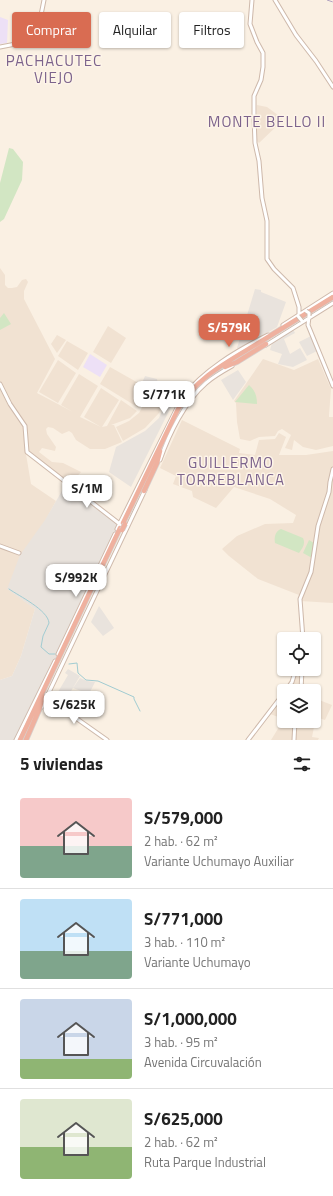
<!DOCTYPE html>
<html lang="es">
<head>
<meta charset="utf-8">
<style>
  :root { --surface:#fff; --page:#f2f2f2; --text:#222; --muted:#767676; --line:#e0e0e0; --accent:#d96c52 }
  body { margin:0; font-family:"Titillium Web",sans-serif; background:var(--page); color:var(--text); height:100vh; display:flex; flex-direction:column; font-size:15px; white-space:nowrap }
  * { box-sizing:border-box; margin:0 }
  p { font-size:13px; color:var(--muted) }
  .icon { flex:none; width:22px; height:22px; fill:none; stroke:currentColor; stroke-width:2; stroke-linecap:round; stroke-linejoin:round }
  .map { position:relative; height:740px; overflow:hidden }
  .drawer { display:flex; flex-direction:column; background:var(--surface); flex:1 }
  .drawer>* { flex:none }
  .hud { position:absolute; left:12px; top:12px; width:309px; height:36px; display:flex; gap:8px }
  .fabs { position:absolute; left:277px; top:632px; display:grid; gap:8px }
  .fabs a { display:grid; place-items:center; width:44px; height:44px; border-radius:4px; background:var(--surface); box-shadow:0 1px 3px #0004; font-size:20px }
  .price { position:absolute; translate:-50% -34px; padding:0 9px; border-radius:8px; background:#fff; color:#222; font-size:13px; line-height:26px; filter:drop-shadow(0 1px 2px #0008) }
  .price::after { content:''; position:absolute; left:50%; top:24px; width:12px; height:9px; margin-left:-6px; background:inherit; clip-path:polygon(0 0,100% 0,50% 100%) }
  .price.selected { background:var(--accent); color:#fff }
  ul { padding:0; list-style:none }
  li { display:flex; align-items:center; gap:12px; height:100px; padding:0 20px }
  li+li { border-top:1px solid var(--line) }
  li span { display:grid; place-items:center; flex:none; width:112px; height:80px; border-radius:4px; color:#555 }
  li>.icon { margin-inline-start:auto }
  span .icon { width:48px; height:48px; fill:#fffc; stroke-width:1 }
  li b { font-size:17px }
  h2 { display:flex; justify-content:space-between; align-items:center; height:48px; padding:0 20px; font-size:17px }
  .tag { padding:0 14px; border-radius:4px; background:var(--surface); box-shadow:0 1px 3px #0004; font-size:14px; line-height:36px }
  .tag.selected { background:var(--accent); color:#fff }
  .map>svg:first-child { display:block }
  .residential { fill:#f1e2d2 }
  .industrial { fill:#e9e3dd }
  .education { fill:#ede0f6 }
  .green { fill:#d2e6c3 }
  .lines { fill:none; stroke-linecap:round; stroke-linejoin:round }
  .stream { stroke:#a1ccd2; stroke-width:1 }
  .secondary-casing { stroke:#ceb9ab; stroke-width:5 }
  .highway-casing { stroke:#d7d0cd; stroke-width:6 }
  .secondary { stroke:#fff; stroke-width:3 }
  .highway { stroke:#efb19f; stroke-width:4.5 }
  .rail { stroke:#b2a3c1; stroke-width:1; stroke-dasharray:6 4; stroke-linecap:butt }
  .secondary-bridge-casing { stroke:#ceb9ab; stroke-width:5; stroke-linecap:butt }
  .highway-bridge-casing { stroke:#d7d0cd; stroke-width:6; stroke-linecap:butt }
  .secondary-bridge { stroke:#fff; stroke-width:3 }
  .highway-bridge { stroke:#efb19f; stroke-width:4.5 }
  .labels { text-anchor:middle; stroke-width:3; stroke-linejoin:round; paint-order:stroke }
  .neighbourhood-label { font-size:15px; letter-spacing:1px; fill:#7c638c; stroke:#fdf4e8 }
</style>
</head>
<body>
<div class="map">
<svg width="333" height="740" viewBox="0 0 333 740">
  <rect width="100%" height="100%" fill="#faf0e3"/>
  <path class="residential" d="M257,105L267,107L282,118L281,122L259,143L257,141Z
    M0,268L5,275V285L8,288H12L17,287L22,280L26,279L28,282L24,291V299L55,359L37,393L73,412L61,405L79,374L98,386L80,417L101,427L84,417L101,388L119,400L102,427L107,426L121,400L137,411L130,418L111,425H114L122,442L105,449H90L76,440L72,433L69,431L62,434L53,428L48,427L46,429L47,434L56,447L55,451L42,448L39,452L52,462L63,463L81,472L71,483L29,452L26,454L31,484L56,501L8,589L35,609L21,656L12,676L0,680Z
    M108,326L126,338L111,363L93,352Z
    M57,335L66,340L57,353L51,344Z
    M67,341L88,353L78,370L58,356Z
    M263,359L294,370L318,359L331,389L329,415V417H333V446L316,450L303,447L294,440L292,450L285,448L291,435L282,429L278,431L275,436L259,437L250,441L240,439L237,422L236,403L234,401Z
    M58,360L76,373L58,403L39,392Z
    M110,367L149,389L139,408L100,384Z
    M151,391L159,394L161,407L159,413L145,428L123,441L116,427L129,421L139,413Z
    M182,420L240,449L239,453L255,455L259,440L275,439L279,433L286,437L279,455H306L333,451V603L300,601L299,595L258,579L229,556L222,549L237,536L265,524L293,523L296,515L270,499L234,487L216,508L193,497L192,491L173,484L176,476L160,468Z
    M298,669H301L302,691H289Z
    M284,697V721H314V698L332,705L325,720L316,717L312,737L319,738L318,740H271L284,719L270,714Z"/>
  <path class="industrial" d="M255,289L261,290V292L286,302L277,327L240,349L237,348Z
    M293,329L295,333L284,339L290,354L300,348L307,360L293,367L278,364L282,354L270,350L272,343Z
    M311,336L317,351L307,356L299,342Z
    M238,370L246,382L233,400L221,380Z
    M145,376L157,379L159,391L142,383Z
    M168,397L174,401L131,487L109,472L116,447L145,431L159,418Z
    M66,484L118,525L43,685L15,740H0V680L12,676L21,656L35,609L7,589L20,555L45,520Z
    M99,606L114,628L103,636L91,622Z
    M68,669L80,676L61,708L49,700L55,691L58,692L68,675L65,673Z
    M80,678L87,681L95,682L89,694L73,688Z"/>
  <path class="education" d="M0,17L8,20L7,43L0,44Z
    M90,354L107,365L100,377L83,367Z"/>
  <path class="green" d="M9,148L13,149L23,162L22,180L4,219L0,222V183Z
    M4,313L11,324L0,330V318Z
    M249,385C255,390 257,396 257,404L235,402Z
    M281,529L303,538C306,544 302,549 299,553L275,543C274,538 275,531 281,529Z
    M309,540L314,543L312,558L303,553Z"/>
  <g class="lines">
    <path class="stream" d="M9,589C19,596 48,610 49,623L43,636L41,647L49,654H55
      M69,664L77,663L78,673L86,680L98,681L134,697V699L140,711"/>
    <g class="secondary-casing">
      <path id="secondary" d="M252,0L250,24L257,42L263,53V67L261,80L254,96V116L255,143L259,161L262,198L267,221V259L274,269L293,288L299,307V315
        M275,0L296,35L316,61L333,87
        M0,47L36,40L44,0
        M309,317L308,325L333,386
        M283,325L333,293
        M266,345L333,303
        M0,384L10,404L25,426L27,452L121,525
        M160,460C169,434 185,401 206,383C214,376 223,371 232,366
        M117,529L182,398C204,370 236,351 268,335
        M0,546L19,553
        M303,639L300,599L311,572L318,526L329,492L330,482L333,469
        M58,654L115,534
        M286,691L292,682L296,669
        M301,691L302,669
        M45,701L73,716L107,740
        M42,707L145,490
        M16,740L55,661
        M248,740L284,693
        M294,740L295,721"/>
    </g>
    <g class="highway-casing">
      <path id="highway" d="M225,367L237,362L266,344
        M144,491L157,463L160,451
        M123,523L178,409C196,377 229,361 260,342C284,327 309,312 333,297
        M20,740L120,528
        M26,740L39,710L43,697"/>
    </g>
    <use href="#secondary" class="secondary"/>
    <use href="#highway" class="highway"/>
    <path class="rail" d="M327,0L333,2"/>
    <g class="secondary-bridge-casing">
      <path id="secondary-bridge" d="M306,311L309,313V316
        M298,316L302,321"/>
    </g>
    <g class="highway-bridge-casing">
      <path id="highway-bridge" d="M122,530L125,524"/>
    </g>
    <use href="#secondary-bridge" class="secondary-bridge"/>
    <use href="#highway-bridge" class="highway-bridge"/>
  </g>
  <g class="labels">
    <g class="neighbourhood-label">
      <text x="54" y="66">PACHACUTEC<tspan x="54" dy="17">VIEJO</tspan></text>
      <text x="267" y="127">MONTE BELLO II</text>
      <text x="231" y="468">GUILLERMO<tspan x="231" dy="17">TORREBLANCA</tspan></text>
    </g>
  </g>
</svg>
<div class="fabs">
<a><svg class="icon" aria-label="locate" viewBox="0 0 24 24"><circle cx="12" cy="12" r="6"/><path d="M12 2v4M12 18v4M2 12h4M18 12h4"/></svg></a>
<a><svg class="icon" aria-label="layers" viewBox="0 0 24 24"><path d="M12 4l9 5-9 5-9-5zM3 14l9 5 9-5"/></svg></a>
</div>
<b class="price selected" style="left:229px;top:348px">S/579K</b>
<b class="price" style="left:164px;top:415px">S/771K</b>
<b class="price" style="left:87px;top:509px">S/1M</b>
<b class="price" style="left:76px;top:598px">S/992K</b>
<b class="price" style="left:74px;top:725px">S/625K</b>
<div class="hud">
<a class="tag selected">Comprar</a>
<a class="tag">Alquilar</a>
<a class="tag">Filtros</a>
</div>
</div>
<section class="drawer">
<h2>5 viviendas<svg class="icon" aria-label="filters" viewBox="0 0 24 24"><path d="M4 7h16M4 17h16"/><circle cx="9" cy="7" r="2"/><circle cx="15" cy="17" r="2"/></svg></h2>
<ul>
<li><span style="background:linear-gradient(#f6c9c9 60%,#7fa58c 0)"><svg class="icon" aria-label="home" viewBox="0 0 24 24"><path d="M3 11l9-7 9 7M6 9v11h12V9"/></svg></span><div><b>S/579,000</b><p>2 hab. · 62 m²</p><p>Variante Uchumayo Auxiliar</p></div></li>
<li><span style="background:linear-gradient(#bfe0f5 65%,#7fa58c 0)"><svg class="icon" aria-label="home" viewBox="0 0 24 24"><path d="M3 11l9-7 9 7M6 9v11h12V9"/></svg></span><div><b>S/771,000</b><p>3 hab. · 110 m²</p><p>Variante Uchumayo</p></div></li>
<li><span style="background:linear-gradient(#c9d6e8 75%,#8fb573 0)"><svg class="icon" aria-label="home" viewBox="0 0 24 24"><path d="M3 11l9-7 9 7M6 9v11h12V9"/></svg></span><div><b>S/1,000,000</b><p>3 hab. · 95 m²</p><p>Avenida Circuvalación</p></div></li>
<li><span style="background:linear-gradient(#dfe7d0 60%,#8fb573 0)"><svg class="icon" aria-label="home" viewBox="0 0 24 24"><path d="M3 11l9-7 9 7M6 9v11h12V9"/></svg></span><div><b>S/625,000</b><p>2 hab. · 62 m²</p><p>Ruta Parque Industrial</p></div></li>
</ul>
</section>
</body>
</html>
